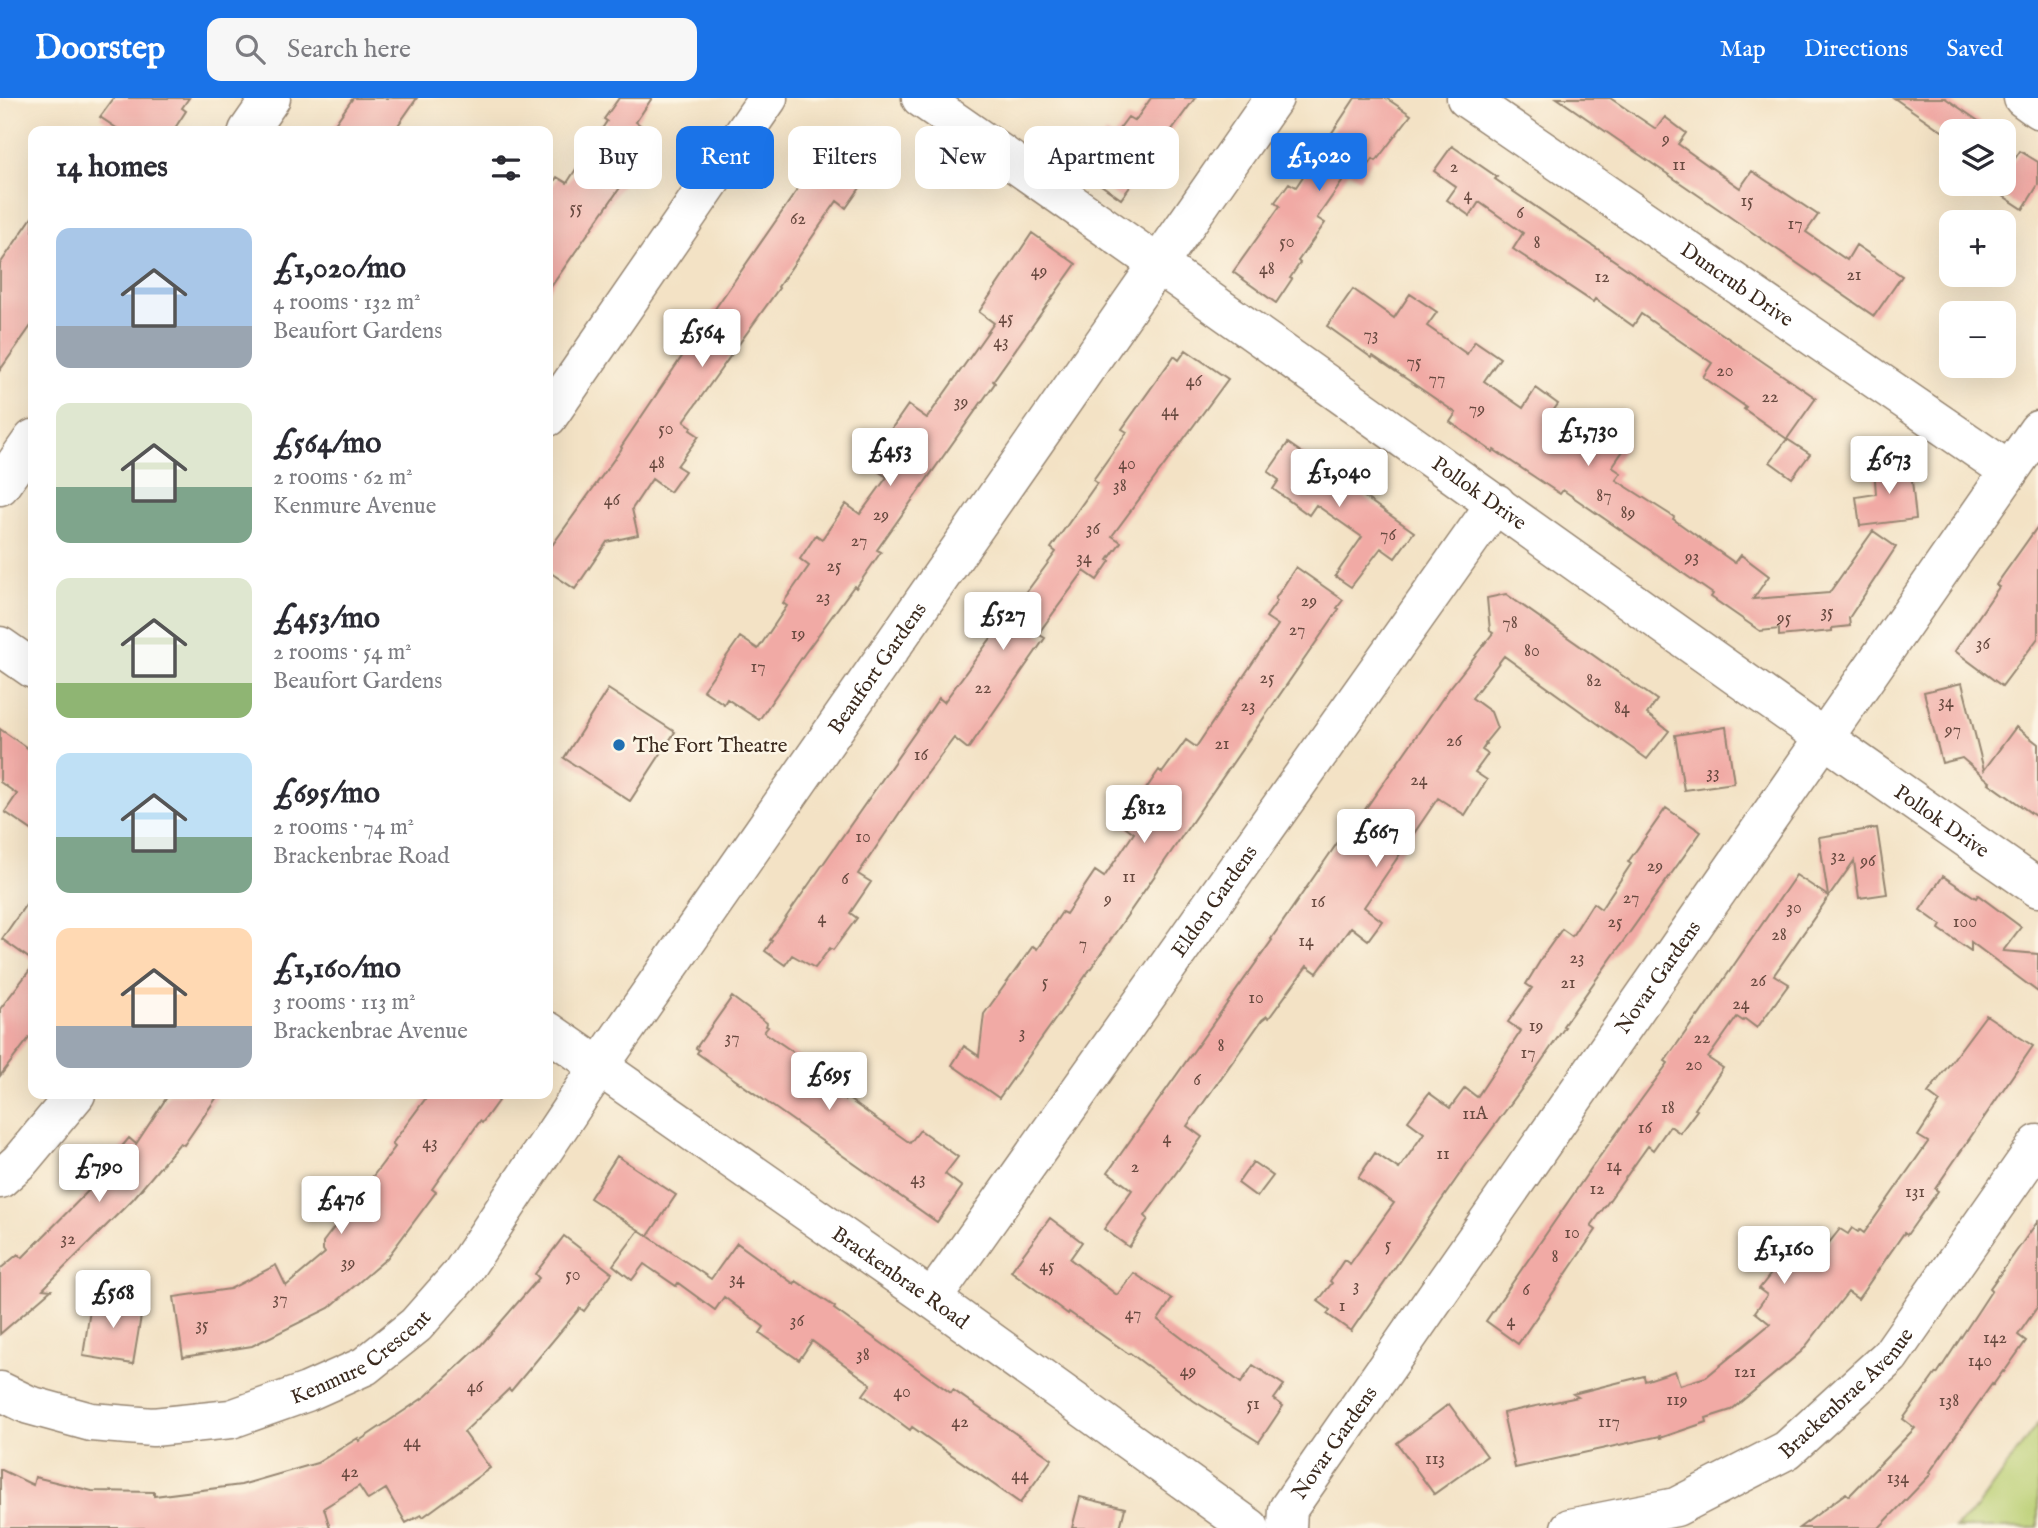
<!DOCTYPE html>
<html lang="en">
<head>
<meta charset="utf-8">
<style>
  :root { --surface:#fff; --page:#f7f7f7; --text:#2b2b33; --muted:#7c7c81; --accent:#1a73e8 }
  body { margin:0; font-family:"IM FELL English",serif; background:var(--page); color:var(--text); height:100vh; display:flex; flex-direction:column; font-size:26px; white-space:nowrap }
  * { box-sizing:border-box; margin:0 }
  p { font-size:23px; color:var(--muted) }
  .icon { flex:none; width:38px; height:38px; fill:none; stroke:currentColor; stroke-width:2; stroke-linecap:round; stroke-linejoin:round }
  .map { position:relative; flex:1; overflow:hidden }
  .drawer { position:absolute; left:28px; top:28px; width:525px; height:973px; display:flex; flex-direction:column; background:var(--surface); border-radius:14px; box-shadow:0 7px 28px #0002 }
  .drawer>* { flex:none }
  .top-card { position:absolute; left:574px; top:28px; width:665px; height:63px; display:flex; gap:14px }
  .buttons { position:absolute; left:1939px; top:21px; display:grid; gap:14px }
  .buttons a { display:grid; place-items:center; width:77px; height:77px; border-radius:14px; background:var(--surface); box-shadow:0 7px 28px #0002; font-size:35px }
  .price { position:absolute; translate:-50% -60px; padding:0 16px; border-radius:7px; background:#fff; color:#222; font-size:23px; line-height:46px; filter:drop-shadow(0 2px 4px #0008) }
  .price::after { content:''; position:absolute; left:50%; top:42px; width:21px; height:16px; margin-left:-10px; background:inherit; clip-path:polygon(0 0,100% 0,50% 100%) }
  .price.current { background:var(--accent); color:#fff }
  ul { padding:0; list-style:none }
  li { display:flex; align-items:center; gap:21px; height:175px; padding:0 28px }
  li span { display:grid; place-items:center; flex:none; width:196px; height:140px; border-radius:14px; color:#555 }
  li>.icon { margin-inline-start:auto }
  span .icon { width:84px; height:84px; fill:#fffc; stroke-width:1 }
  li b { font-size:30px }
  h2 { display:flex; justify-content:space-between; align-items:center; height:84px; padding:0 28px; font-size:30px }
  .pill { padding:0 24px; border-radius:14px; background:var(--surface); box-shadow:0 7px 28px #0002; font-size:24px; line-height:63px }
  .pill.current { background:var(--accent); color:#fff }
  header { display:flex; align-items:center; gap:42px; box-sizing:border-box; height:98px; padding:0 35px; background:var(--accent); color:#fff }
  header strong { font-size:33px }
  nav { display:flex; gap:38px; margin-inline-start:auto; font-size:24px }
  .search { width:490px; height:63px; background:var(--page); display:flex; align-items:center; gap:18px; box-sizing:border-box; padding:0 24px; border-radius:14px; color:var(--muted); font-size:26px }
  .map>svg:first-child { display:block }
  .green { fill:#bacf73; stroke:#7a7c48; stroke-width:2 }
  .building { fill:#f1aaa5 }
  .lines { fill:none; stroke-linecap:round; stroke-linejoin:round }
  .minor-casing { stroke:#978672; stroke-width:41 }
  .minor { stroke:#fff; stroke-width:38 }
  .poi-dot { fill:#1f6fb2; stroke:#fcf5e5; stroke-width:2.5 }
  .labels { text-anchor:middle; stroke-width:5; stroke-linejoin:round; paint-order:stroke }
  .number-label { font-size:18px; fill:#684a40 }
  .street-label { font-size:21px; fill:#3b2a1e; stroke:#fcf5e5 }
  .poi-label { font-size:21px; fill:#3b2a1e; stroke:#fcf5e5; text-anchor:start }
</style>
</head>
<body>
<header>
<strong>Doorstep</strong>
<div class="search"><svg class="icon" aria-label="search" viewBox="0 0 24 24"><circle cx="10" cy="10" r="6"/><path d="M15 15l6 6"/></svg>Search here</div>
<nav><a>Map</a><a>Directions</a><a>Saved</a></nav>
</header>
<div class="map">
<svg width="2038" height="1430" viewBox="0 0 2038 1430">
  <rect width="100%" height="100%" fill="#fcf5e5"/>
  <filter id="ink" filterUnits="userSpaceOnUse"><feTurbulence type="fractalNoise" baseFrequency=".0143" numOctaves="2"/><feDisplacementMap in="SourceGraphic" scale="14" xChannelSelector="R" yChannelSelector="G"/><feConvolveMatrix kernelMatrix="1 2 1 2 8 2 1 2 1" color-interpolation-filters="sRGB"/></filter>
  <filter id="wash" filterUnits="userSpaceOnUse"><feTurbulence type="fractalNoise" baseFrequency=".00686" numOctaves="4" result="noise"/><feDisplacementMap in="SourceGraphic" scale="28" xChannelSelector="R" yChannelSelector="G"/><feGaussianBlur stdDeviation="1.57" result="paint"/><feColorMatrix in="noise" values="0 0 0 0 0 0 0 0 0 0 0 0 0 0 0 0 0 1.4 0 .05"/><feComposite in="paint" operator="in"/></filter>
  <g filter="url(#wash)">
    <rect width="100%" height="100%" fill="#f3e2c5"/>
    <path class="green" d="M2038,1325V1430H1955L1976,1411Z"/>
    <g id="blocks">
      <path class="building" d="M114,0H189L182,10L186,13L173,33H121L100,19Z
        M353,0H417L394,33H330Z
        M619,0H652L636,24L656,38L548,193V93L557,79L567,85L607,23L604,21Z
        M1151,0H1195L1121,101L1080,72L1106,34L1113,39L1128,19L1135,23Z
        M1355,0H1386L1411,17L1376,63L1373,61L1359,81L1349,74L1317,120L1325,125L1298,163L1300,165L1290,180L1292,181L1276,205L1233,174L1280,108L1275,104L1289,85L1296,89Z
        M1557,0H1610L1656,31L1665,19L1686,35L1678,46L1740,90L1752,73L1818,117L1806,134L1847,162L1856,147L1902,178L1874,218Z
        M1894,0H1945L1993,33H1942Z
        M838,33L870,55L854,78L864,84L846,110L837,103L778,189L779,190L684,323L692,329L690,332L699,338L677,368L685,373L670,394L652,381L632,411L638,437L607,444L575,491L548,473V453L622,350L621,349L683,257Z
        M1452,48L1497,79L1495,81L1816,300L1787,341L1810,356L1792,380L1770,364L1787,341L1744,311L1746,309L1703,279L1712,265L1641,216L1633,228L1595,201L1593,204L1513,151L1523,135L1479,104L1470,118L1447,102L1456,89L1434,73Z
        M2020,53L2038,64V87L2023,111L1994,92L1998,86H2004V77Z
        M33,118V225L0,272V166Z
        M1032,135L1076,166L993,283L995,285L877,452L881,454L856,490L854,488L805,555L759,622L727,601L724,606L703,592L740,539L758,551L787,508L783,505L809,468L800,461L816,437L822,441L846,406L860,416L887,379L867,366L908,307L927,320L994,225L979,214Z
        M1353,191L1394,220L1410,196L1437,214L1427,228L1467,256L1475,243L1500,260L1484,283L1523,310L1536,290L1558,306L1545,324L1585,351L1600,328L1627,347L1612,369L1621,375L1616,382L1674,419L1673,421L1735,465L1741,457L1769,478L1753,501L1829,495L1873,433L1896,449L1849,520L1850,528L1832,530V533L1779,538V531L1760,533L1711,499L1713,496L1563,392L1560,396L1494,352L1493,354L1450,324L1456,315L1373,258L1372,260L1327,228Z
        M1186,252L1228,281L1112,438L1121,444L1108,462L1110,463L1097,482L1084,473L1038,536L1045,540L968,651L954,640L915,692L858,776L871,784L850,815L857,820L833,852L830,850L815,870L792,857L785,867L765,853L772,843L770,842L939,600L944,604L1013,510L1014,511L1056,454L1051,450L1097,385L1093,382L1127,334L1122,331L1174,258L1179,262Z
        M1288,345L1414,434L1395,460L1381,450L1351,489L1335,478L1362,439L1316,407L1309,417L1273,391L1279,382L1268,374Z
        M1910,364L1916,421L1860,428L1856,399L1876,396L1874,368Z
        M2038,428V540L2002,588L1955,553L1999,489L1996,487Z
        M1296,469L1343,502L1337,510L1339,511L1064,909L999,1000L952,967L964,948L979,958L984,916L1033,848L1037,851L1062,814L1066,816L1095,773L1104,779L1134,735L1122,726L1159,672L1162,675L1186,642L1196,649L1278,527L1266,519L1277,503L1275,501Z
        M1506,496L1657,602L1647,616L1669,633L1647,661L1504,558L1472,600L1491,614L1497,630L1485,645L1486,646L1482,652L1488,656L1475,674L1487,682L1465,717L1438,700L1364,809L1382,823L1368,842L1351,829L1317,875L1307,868L1269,920L1267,918L1262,922L1187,1028L1202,1039L1145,1118L1148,1121L1129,1149L1104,1131L1132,1092L1108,1074L1272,842L1271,841L1340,741L1356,719L1359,720L1449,591L1493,535L1490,533L1487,500Z
        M1962,585L1984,672L2016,629L2038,646V720L1989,685L1990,684L1962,660L1942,665L1924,594Z
        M608,591L675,634L630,703L564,660Z
        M1726,629L1734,685L1684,692L1675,637Z
        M0,631L33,654V733L5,714L17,696L0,684Z
        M1666,710L1701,734L1563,928L1565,929L1534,974L1475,1054L1351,1233L1327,1216L1330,1212L1318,1203L1332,1185L1330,1183L1344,1162L1350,1166L1394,1105L1358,1080L1375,1055L1399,1071L1424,1035L1408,1023L1429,995L1450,1010L1465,990L1477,999L1521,933L1508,924L1532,890L1526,886L1545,855L1562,831L1572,838L1593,805L1601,811L1631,766L1628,764Z
        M1877,730L1887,796L1859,800L1854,763L1774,877L1789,886L1757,930L1745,921L1743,923L1737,919L1708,960L1723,970L1695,1011L1697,1012L1680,1035L1670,1028L1653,1052L1648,1048L1591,1128L1596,1132L1518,1246L1486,1223L1592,1069L1668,965L1665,963L1697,918L1698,919L1796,777L1828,798L1819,739Z
        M1943,778L1976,800L1978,797L2021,829L2003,853L2038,856V894L1971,844V853L1939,831L1941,827L1920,812Z
        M33,796V863L2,841Z
        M33,868V935L0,978V911Z
        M732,899L767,925L766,928L768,929L764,934L805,962L800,969L845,1002L847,1000L910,1045L920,1032L958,1059L945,1076L962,1089L937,1124L697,955L699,952L696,950Z
        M1986,917L2033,948L1935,1091L1938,1093L1907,1137L1904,1135L1858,1201L1848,1194L1802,1253L1731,1312L1706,1320L1707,1324L1660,1340V1338L1515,1370L1503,1315L1578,1299L1573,1296L1644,1278L1645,1283L1675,1273L1680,1287L1706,1279L1770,1226L1755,1214L1767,1197L1759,1191L1781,1163L1787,1168L1808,1140L1824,1151L1840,1131L1848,1136L1852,1130L1858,1134L1860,1132L1864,1135L1928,1044L1918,1038L1940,1004L1928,995Z
        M169,996H219L184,1047L180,1045L133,1101L43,1191L51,1192L0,1236V1171L18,1156L22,1160L101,1080L98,1077L129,1040L136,1046Z
        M429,996H503L482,1025L480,1023L432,1091L436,1094L387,1160L329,1210L252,1248L183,1259L174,1199L230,1191L276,1167L286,1188L325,1155L323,1152V1144L395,1049L392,1046Z
        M617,1058L676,1097L648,1138L590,1100Z
        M1253,1064L1273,1078L1257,1099L1238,1085Z
        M1050,1120L1082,1144L1070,1161L1117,1197L1134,1175L1172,1201L1158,1222L1241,1285L1253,1267L1284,1287L1274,1301L1283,1308L1259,1344L1194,1303L1130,1255L1129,1256L1069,1214L1068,1216L1011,1173Z
        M2038,1123V1208L2018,1237L2026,1243L2004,1274L2003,1273L1993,1287L1992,1286L1929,1375L1931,1376L1879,1430H1799L1846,1395L1849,1398L1915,1330L1903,1321L1936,1275L1937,1276L1992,1192L1990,1190Z
        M639,1132L711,1181L737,1145L794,1186L796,1183L835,1209L834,1211L951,1295L953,1292L1052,1361L1020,1405L912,1329L910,1332L863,1297L871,1286L812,1243L799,1262L760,1235L764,1229L724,1199L715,1212L678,1185L676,1188L644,1166L632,1182L613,1167Z
        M564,1138L612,1175L584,1213L580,1210L511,1293L509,1291L464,1334L490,1370L423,1419L421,1417L406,1425L386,1391L368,1402L359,1388L324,1410L330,1430H0V1371L33,1387L35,1379L92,1393L154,1394V1398L241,1387L317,1365L358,1340L359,1343L426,1298L481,1247L539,1180L535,1176Z
        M92,1198L143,1206L133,1266L83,1258Z
        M1449,1306L1487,1358L1434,1396L1397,1345Z
        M1080,1399L1125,1410L1120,1430H1072Z"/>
    </g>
  </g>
  <g filter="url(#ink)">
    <use href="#blocks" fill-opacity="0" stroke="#978672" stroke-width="2"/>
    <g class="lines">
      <g class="minor-casing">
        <g id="minor">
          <path id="s1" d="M921,0C1296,260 1663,530 2038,790"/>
          <path id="s2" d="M1466,0L2009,373"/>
          <path d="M2023,0L2038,11"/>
          <path d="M248,33L271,0"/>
          <path d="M548,319L768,0"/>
          <path d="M0,388L33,341"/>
          <path d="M0,548L33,571"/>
          <path id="s3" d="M548,933L932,1201L1250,1430"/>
          <path d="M0,1081L20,1063L76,996"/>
          <path id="s4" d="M932,1201L1496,405"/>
          <path id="s5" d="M0,1293L29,1307L91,1324L153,1329L231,1321L307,1294L365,1268L416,1227L461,1176L599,969L1274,0"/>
          <path id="s6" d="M1287,1430L1288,1411L2038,332"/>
          <path id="s7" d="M1570,1430L1676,1409L1787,1352L1890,1258L2038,1046"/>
        </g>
      </g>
      <use href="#minor" class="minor"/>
    </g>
  </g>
  <circle class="poi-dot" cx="619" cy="647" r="7"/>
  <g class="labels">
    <g class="number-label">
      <text x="1666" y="46">9</text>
      <text x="1679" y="72">11</text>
      <text x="1454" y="74">2</text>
      <text x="1468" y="102">4</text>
      <text x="1747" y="108">15</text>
      <text x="576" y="115">55</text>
      <text x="1520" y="120">6</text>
      <text x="798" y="126">62</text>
      <text x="1795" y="131">17</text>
      <text x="1287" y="149">50</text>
      <text x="1537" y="150">8</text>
      <text x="1267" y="176">48</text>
      <text x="1039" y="178">49</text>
      <text x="1854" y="182">21</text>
      <text x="1602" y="184">12</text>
      <text x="1006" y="225">45</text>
      <text x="1371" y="242">73</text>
      <text x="1001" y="249">43</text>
      <text x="1414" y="269">75</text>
      <text x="1725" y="278">20</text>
      <text x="1437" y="286">77</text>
      <text x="1194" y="288">46</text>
      <text x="1770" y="304">22</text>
      <text x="961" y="309">39</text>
      <text x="1477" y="316">79</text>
      <text x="1170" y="318">44</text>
      <text x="666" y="336">50</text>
      <text x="657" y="370">48</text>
      <text x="1127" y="371">40</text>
      <text x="1120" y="393">38</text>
      <text x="1604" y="403">87</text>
      <text x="612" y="407">46</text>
      <text x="1628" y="420">89</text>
      <text x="881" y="422">29</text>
      <text x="1093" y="436">36</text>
      <text x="1388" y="442">76</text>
      <text x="859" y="448">27</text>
      <text x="1692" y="464">93</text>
      <text x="1084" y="465">34</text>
      <text x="834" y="473">25</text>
      <text x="823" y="504">23</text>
      <text x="1309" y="508">29</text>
      <text x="1827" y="519">35</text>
      <text x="1784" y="525">95</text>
      <text x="1510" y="530">78</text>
      <text x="1297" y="537">27</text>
      <text x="798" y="541">19</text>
      <text x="1983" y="551">36</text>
      <text x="1532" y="558">80</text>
      <text x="758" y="574">17</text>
      <text x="1267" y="585">25</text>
      <text x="1594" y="588">82</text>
      <text x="983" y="595">22</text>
      <text x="1946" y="609">34</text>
      <text x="1248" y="613">23</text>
      <text x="1622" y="615">84</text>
      <text x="1953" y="637">97</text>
      <text x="1454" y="648">26</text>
      <text x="1222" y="651">21</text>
      <text x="921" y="662">16</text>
      <text x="1713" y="680">33</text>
      <text x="1419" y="687">24</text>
      <text x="863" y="744">10</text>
      <text x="1838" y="763">32</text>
      <text x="1868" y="768">96</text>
      <text x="1655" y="773">29</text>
      <text x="1129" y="784">11</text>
      <text x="845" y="786">6</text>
      <text x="1631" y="805">27</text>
      <text x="1108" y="806">9</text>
      <text x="1318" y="809">16</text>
      <text x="1794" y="815">30</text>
      <text x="822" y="825">4</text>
      <text x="1615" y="829">25</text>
      <text x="1965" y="829">100</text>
      <text x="1779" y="842">28</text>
      <text x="1306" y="848">14</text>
      <text x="1083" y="851">7</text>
      <text x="1577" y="865">23</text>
      <text x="1758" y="888">26</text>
      <text x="1045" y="889">5</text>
      <text x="1568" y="890">21</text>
      <text x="1256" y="905">10</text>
      <text x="1741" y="911">24</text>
      <text x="1536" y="933">19</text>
      <text x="1022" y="940">3</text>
      <text x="732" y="945">37</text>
      <text x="1702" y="945">22</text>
      <text x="1221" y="953">8</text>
      <text x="1528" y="960">17</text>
      <text x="1694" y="972">20</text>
      <text x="1197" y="987">6</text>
      <text x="1668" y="1015">18</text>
      <text x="1475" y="1021">11A</text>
      <text x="1645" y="1035">16</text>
      <text x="1167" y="1045">4</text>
      <text x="430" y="1050">43</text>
      <text x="1443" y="1061">11</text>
      <text x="1614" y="1073">14</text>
      <text x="1135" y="1074">2</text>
      <text x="918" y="1086">43</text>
      <text x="1597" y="1096">12</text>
      <text x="1915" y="1099">131</text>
      <text x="1572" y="1140">10</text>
      <text x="68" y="1146">32</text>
      <text x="1388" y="1152">5</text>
      <text x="1555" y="1164">8</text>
      <text x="348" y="1170">39</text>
      <text x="1047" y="1173">45</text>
      <text x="573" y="1182">50</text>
      <text x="737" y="1186">34</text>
      <text x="1356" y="1193">3</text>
      <text x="1526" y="1197">6</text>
      <text x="280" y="1206">37</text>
      <text x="1342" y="1213">1</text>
      <text x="1133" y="1221">47</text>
      <text x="797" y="1228">36</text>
      <text x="1511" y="1228">4</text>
      <text x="202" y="1232">35</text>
      <text x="1995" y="1245">142</text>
      <text x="863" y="1262">38</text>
      <text x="1980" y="1268">140</text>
      <text x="1188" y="1278">49</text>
      <text x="1745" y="1279">121</text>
      <text x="475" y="1294">46</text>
      <text x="902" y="1299">40</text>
      <text x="1677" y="1307">119</text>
      <text x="1949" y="1308">138</text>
      <text x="1253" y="1311">51</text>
      <text x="960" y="1329">42</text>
      <text x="1609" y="1329">117</text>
      <text x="412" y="1349">44</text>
      <text x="1435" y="1366">113</text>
      <text x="350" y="1379">42</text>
      <text x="1020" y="1382">44</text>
      <text x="1898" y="1385">134</text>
    </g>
    <g class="street-label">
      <text dy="7" stroke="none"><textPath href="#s2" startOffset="329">Duncrub Drive</textPath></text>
      <text dy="7" stroke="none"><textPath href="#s1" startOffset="684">Pollok Drive</textPath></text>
      <text dy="7" stroke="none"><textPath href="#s5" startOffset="1250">Beaufort Gardens</textPath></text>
      <text dy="7" stroke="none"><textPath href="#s1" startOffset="1251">Pollok Drive</textPath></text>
      <text dy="7" stroke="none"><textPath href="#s4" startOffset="488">Eldon Gardens</textPath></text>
      <text dy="7" stroke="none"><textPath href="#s6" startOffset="667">Novar Gardens</textPath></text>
      <text dy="7" stroke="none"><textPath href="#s3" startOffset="430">Brackenbrae Road</textPath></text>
      <text dy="7" stroke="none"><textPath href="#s5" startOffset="382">Kenmure Crescent</textPath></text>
      <text dy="7" stroke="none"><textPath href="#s7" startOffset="315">Brackenbrae Avenue</textPath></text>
      <text dy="7" stroke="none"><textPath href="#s6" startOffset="100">Novar Gardens</textPath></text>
    </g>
    <g class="poi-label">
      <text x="633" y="654">The Fort Theatre</text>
    </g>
  </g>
</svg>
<div class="buttons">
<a><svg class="icon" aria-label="layers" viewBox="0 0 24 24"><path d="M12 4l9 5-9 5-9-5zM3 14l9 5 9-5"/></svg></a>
<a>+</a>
<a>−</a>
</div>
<b class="price current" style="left:1319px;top:95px">£1,020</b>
<b class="price" style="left:702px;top:271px">£564</b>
<b class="price" style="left:1588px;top:370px">£1,730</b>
<b class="price" style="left:890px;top:390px">£453</b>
<b class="price" style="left:1889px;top:398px">£673</b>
<b class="price" style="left:1339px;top:411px">£1,040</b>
<b class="price" style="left:1003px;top:554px">£527</b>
<b class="price" style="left:1144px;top:747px">£812</b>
<b class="price" style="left:1376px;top:771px">£667</b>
<b class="price" style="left:829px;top:1014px">£695</b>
<b class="price" style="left:99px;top:1106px">£790</b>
<b class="price" style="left:341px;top:1138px">£476</b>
<b class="price" style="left:1784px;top:1188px">£1,160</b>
<b class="price" style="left:113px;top:1232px">£568</b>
<div class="top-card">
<a class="pill">Buy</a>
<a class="pill current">Rent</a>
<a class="pill">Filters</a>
<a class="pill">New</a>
<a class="pill">Apartment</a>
</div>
<section class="drawer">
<h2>14 homes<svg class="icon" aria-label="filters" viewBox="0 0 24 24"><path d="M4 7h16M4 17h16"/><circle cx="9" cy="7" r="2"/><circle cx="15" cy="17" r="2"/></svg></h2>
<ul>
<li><span style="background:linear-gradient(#a9c7e8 70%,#9aa5b1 0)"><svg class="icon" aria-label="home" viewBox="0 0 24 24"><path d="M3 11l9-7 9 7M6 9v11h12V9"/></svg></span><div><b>£1,020/mo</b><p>4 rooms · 132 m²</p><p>Beaufort Gardens</p></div></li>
<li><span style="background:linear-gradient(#dfe7d0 60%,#7fa58c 0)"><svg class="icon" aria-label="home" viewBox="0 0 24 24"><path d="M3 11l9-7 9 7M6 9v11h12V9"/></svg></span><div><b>£564/mo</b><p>2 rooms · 62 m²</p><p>Kenmure Avenue</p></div></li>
<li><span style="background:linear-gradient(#dfe7d0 75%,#8fb573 0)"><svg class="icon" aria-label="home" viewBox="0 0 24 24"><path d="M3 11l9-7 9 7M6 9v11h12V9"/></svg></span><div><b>£453/mo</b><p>2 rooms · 54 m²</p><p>Beaufort Gardens</p></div></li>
<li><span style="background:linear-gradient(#bfe0f5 60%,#7fa58c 0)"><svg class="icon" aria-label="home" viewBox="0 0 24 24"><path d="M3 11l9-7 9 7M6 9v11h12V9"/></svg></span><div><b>£695/mo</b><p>2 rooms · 74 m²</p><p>Brackenbrae Road</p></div></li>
<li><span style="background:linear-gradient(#ffd9b3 70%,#9aa5b1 0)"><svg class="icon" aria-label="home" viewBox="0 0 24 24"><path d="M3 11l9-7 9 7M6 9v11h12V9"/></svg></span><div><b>£1,160/mo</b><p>3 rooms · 113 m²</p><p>Brackenbrae Avenue</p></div></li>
</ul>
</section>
</div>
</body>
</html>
